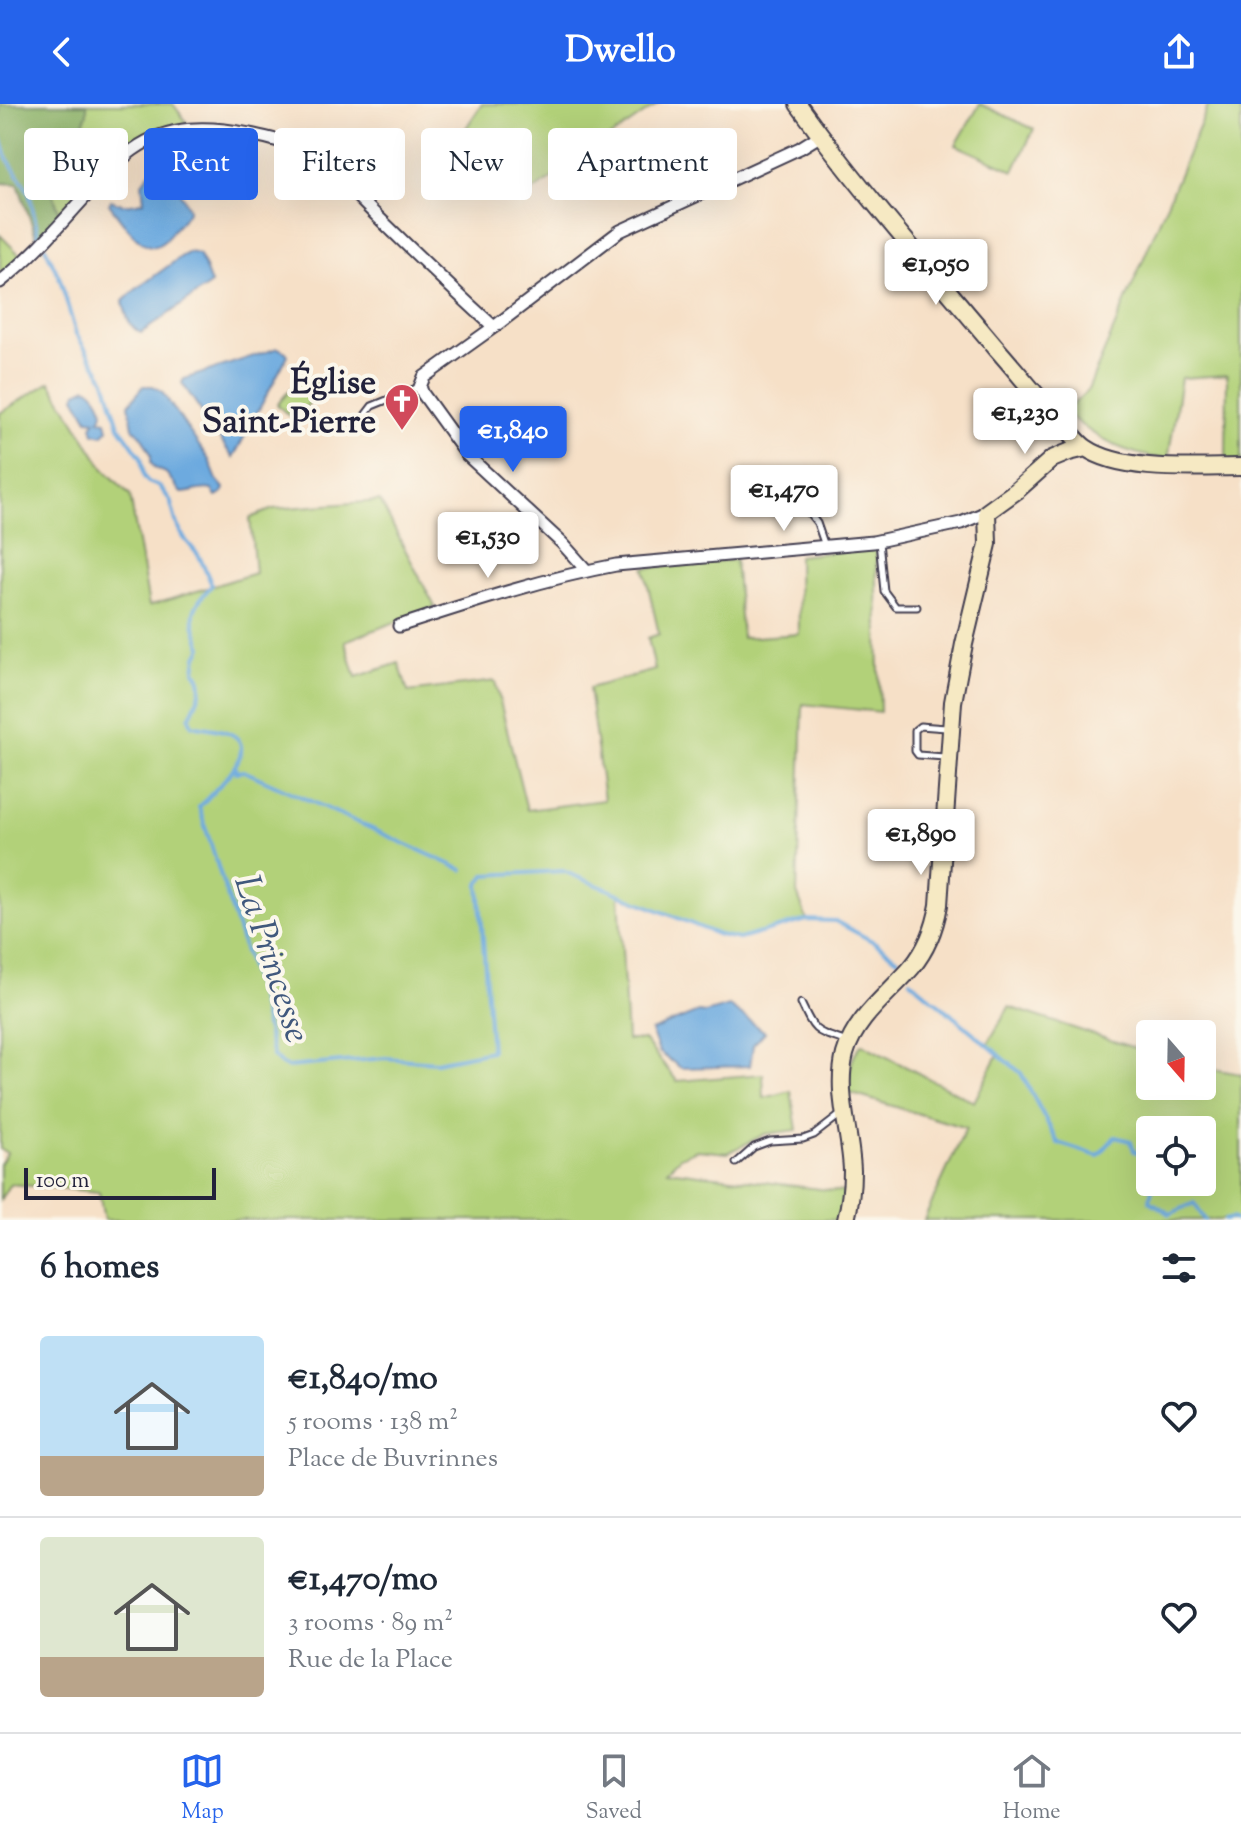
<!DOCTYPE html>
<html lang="en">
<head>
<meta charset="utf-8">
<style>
  :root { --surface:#fff; --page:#f2f2f3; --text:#1f2937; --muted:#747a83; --line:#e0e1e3; --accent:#2563eb }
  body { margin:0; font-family:"Sorts Mill Goudy",serif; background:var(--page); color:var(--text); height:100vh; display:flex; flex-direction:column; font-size:30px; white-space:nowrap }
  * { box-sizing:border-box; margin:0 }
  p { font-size:26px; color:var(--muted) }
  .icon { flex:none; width:44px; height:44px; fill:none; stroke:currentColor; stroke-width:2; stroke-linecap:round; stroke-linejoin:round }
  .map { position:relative; height:1116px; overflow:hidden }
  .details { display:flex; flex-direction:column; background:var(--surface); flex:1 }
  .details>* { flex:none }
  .banner { position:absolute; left:24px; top:24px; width:800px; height:72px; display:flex; gap:16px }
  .needle { width:52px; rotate:160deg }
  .tools { position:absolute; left:1136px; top:916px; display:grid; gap:16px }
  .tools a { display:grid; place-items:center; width:80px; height:80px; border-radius:8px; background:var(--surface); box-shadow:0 8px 32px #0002; font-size:40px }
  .scale { position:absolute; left:24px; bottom:20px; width:192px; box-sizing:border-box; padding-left:8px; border:4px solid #22223b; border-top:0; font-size:22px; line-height:28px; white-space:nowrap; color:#22223b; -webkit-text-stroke:6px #fbf7ec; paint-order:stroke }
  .price { position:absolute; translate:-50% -68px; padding:0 18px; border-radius:8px; background:#fff; color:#222; font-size:26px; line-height:52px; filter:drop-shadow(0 2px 4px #0008) }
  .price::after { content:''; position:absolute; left:50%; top:48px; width:24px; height:18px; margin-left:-12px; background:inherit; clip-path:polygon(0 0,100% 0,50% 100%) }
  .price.current { background:var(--accent); color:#fff }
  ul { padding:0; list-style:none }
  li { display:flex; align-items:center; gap:24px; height:200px; padding:0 40px }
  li+li { border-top:2px solid var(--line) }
  li span { display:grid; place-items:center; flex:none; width:224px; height:160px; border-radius:8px; color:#555 }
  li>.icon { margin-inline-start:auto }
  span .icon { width:96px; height:96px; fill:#fffc; stroke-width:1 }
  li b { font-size:34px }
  h2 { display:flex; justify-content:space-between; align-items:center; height:96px; padding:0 40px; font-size:34px }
  .chip { padding:0 28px; border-radius:8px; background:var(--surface); box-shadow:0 8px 32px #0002; font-size:28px; line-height:72px }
  .chip.current { background:var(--accent); color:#fff }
  header { display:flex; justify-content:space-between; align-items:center; height:104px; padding:0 40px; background:var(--accent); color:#fff; font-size:36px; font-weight:800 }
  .dock { display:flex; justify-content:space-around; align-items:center; height:112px; border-top:2px solid var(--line); background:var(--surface); font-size:22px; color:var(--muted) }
  .dock a { display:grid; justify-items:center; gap:4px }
  .dock .current { color:var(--accent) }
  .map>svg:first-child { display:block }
  .green { fill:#b2d179; stroke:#6a7a5a; stroke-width:2; fill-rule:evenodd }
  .forest { fill:#8db369; stroke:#586a52; stroke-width:2 }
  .water { fill:#6daadf; stroke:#48668d; stroke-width:2 }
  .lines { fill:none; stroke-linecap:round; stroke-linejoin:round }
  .stream { stroke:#6daadf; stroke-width:4 }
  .lane-casing { stroke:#423e50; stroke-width:9 }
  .street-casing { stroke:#423e50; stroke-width:15 }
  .secondary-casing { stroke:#423e50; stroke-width:20 }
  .lane { stroke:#fff; stroke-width:5 }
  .street { stroke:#fff; stroke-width:11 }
  .secondary { stroke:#f6e9c3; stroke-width:16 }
  .labels { text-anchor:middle; stroke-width:8; stroke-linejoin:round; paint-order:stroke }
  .poi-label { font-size:34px; font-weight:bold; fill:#22223b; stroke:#fbf7ec; text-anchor:end }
  .water-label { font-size:36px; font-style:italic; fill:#40587d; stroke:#fbf7ec }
</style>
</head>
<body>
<header><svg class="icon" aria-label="back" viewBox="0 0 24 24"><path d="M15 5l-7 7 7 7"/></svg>Dwello<svg class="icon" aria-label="share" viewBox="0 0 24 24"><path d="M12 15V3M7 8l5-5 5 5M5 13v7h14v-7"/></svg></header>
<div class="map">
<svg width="1241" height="1116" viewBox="0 0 1241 1116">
  <rect width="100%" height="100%" fill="#fbf7ec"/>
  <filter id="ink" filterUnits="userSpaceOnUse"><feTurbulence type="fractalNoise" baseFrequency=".0125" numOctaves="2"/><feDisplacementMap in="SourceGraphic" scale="16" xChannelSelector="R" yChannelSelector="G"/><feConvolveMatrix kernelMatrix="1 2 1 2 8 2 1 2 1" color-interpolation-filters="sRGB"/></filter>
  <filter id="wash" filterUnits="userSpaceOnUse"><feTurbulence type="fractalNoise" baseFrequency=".006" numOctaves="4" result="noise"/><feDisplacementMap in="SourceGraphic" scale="32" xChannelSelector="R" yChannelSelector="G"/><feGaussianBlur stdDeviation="1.8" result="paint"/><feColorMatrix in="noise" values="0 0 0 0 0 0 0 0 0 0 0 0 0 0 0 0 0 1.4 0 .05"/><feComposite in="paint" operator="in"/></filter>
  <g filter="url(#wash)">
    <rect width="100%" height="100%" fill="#f6e0c7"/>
    <path class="green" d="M87,0H173L188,20C176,24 162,26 150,31C113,45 87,84 61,113L37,45L44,32L68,24L79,31L87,9Z
      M482,0H658L529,90L519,81L506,78L485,30L464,27Z
      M980,0L1034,25L1014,67L956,41Z
      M1209,0H1241V357H1226L1227,271L1181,274L1168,356C1123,349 1100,338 1065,308L1088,286Z
      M0,131L23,154L0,171Z
      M305,268L323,284L294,316L277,301Z
      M50,278L104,365L130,391L149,502L255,469L250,414L273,405L380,397L435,503L345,537L356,573L399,559L408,588L495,577L527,706L604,696L589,584L655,566L648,534L659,530L644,464L735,456L742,534L799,530L798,452L876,443L880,608L803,600L797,789L807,816L739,835L719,831L619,791L627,936H644L677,977L763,970L764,994L791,987L797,1026L765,1030L728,1049L697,1046L680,1053L667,1066L844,1088L840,1116H104L99,1088L10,1080L0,1096V1060L7,1049L0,1045V309Z
      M1009,903L1150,949V982H1202V963L1241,970V1116H924L966,1024L849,989C850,968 848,957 862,940L974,998L998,951L987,941ZM1150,1026H1202V1078H1150Z"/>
    <path class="forest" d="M0,0H87V9L79,31L68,24L45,32L37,45L61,113L38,138L18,80L0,79Z"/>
    <path class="water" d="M155,61C166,66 184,93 189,105C186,114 180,118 174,125C169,132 164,140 155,142C139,145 118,111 109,100L111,96C123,102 131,101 144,97L142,79Z
      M190,148L198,150L205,164L211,180L141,229C128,223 126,210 123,197L135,186L182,152Z
      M278,244L286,248L288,251L233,354L182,279L184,275Z
      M144,282H153L162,288L209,356L217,376L224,384L222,390L216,393L212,386C202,383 192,389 181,389L166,369L154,364L151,359V350L141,331L133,324L129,300Z
      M87,283C97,289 109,306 99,316L106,317L108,325L102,331L94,329L92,322L96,316L88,315L75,293L77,288Z
      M729,902L765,928L753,941L750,962L681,964L659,948L651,927L698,908L705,909Z"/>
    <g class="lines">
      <path class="stream" d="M0,30L7,54L29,88L39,134
        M45,143L60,175L76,230L105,276L119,322L141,353L144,373L148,378L160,383L170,396L177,421L184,434L199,452L212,481C189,507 190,512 202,543L197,552L195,567C208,582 196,598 189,614L192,621C204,624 217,624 229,629C265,644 211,689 199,703L259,892L273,952L281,960L287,963L385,954L436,958L491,947L479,780L485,771L563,767L719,831L739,835L807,816L835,817L874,838L898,855
        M235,663L236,668L244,667L463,766
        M910,876L1021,969L1058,1039L1098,1052L1115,1033L1131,1037L1134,1047L1150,1055
        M1153,1078L1150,1097L1170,1110L1194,1099L1205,1116
        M1225,1116L1232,1114L1236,1116"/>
    </g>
  </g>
  <g filter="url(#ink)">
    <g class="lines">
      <g class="lane-casing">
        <path id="lane" d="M353,327L372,302L419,283
          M809,409L817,419L825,442
          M879,438L884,487L896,503H917
          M944,653L918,651L915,647V626L920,622L946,624
          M801,899C815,929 814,927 845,937
          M736,1059L754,1043L770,1037L803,1035L814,1031L840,1011"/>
      </g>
      <g class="street-casing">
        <path id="street" d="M0,178C32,153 58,123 86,92C101,76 115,59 133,46C169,20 209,22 250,30C267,34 286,37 302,46C331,63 355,91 379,114C417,151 455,188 494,223
          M587,467L562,439L467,351L423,290L420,283L424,273L494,223L620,127L800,44L821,31
          M399,522C470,499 542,475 616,461L873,438L961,419L987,408"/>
      </g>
      <g class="secondary-casing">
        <path id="secondary" d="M798,0C859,85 930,165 997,245C1020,271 1041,298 1065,323C1072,329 1078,339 1086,344C1122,369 1199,363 1241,363
          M846,1116C850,1100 852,1084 852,1067C851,1029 835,989 845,950C855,914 889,890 912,863C927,845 935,824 939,801L953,598L964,540L988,440L987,408L1016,387L1052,355L1069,348L1086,344"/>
      </g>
      <use href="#lane" class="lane"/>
      <use href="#street" class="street"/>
      <use href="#secondary" class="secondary"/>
    </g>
  </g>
  <defs>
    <g id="church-pin" transform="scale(1.8)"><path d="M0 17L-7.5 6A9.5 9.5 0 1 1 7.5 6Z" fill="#d1495b" stroke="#fbf7ec"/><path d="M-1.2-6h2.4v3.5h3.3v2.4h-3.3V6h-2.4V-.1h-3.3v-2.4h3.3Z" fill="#fff"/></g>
  </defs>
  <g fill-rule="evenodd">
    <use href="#church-pin" x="402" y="297"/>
  </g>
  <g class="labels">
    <g class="poi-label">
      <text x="376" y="289">Église<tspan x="376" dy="39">Saint-Pierre</tspan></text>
    </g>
    <g class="water-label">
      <text transform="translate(274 854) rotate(72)" y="13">La Princesse</text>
    </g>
  </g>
</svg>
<div class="tools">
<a><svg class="needle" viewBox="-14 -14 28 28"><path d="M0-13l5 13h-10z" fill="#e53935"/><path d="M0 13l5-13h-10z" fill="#747a83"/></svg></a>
<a><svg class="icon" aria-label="locate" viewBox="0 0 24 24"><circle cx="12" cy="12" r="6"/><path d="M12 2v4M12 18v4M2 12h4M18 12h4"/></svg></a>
</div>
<div class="scale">100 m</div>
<b class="price" style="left:936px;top:203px">€1,050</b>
<b class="price" style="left:1025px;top:352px">€1,230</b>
<b class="price current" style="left:513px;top:370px">€1,840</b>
<b class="price" style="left:784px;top:429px">€1,470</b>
<b class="price" style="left:488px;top:476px">€1,530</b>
<b class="price" style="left:921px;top:773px">€1,890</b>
<div class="banner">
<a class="chip">Buy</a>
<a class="chip current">Rent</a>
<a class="chip">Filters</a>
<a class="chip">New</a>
<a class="chip">Apartment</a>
</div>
</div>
<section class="details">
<h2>6 homes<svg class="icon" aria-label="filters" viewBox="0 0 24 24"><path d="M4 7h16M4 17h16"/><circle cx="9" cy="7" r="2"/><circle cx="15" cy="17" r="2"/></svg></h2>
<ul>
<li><span style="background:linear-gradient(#bfe0f5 75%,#b9a48a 0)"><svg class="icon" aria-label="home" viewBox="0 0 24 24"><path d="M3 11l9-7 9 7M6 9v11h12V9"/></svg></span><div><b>€1,840/mo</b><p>5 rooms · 138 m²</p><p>Place de Buvrinnes</p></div><svg class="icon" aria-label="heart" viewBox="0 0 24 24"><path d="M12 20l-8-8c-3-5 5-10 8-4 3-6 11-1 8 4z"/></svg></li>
<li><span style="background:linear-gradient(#dfe7d0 75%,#b9a48a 0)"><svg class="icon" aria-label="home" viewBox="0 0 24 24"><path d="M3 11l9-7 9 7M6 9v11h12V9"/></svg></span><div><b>€1,470/mo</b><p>3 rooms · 89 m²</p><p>Rue de la Place</p></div><svg class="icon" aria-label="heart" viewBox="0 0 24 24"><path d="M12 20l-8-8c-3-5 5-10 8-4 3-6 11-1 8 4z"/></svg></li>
</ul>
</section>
<nav class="dock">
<a class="current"><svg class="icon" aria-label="map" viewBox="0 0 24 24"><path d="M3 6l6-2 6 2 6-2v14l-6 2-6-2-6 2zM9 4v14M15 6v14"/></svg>Map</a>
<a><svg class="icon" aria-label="saved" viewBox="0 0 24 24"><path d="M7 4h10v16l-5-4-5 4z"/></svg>Saved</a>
<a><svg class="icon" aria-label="home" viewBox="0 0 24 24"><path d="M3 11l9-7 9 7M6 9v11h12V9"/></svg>Home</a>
</nav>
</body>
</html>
